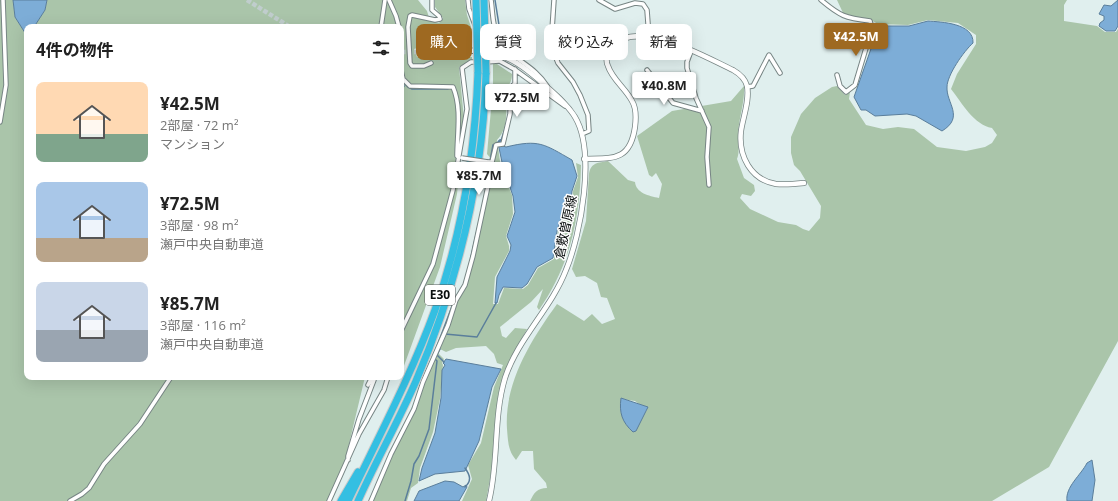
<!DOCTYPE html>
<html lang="ja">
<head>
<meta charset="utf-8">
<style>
  :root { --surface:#fff; --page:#f2f2f2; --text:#222; --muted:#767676; --accent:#9e6921 }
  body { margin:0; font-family:"Open Sans","Noto Sans JP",sans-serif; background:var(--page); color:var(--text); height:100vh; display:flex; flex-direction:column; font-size:15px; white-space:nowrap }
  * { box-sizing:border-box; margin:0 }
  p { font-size:13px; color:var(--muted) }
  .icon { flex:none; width:22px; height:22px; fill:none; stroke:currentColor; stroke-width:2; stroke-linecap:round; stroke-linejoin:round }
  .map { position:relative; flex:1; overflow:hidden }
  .panel { position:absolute; left:24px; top:24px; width:380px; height:356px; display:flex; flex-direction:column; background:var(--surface); border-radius:8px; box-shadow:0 4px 16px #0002 }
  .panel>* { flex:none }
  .guide { position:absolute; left:416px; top:24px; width:380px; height:36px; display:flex; gap:8px }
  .price { position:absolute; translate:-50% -34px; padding:0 9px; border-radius:4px; background:#fff; color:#222; font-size:13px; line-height:26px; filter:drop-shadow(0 1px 2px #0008) }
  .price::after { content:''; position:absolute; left:50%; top:24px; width:12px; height:9px; margin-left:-6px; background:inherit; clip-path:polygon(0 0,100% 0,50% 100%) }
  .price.on { background:var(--accent); color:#fff }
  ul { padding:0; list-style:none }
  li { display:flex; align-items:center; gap:12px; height:100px; padding:0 12px }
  li span { display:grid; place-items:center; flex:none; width:112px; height:80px; border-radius:8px; color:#555 }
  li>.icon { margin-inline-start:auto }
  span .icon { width:48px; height:48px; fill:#fffc; stroke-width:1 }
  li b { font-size:17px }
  h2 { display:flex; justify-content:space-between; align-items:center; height:48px; padding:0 12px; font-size:17px }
  .pill { padding:0 14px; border-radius:8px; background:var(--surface); box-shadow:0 4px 16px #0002; font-size:14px; line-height:36px }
  .pill.on { background:var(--accent); color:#fff }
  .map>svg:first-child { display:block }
  .green { fill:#aac5aa; fill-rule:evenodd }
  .water { fill:#7dadd7; stroke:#5a7e9b }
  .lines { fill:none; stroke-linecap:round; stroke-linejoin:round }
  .stream { stroke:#5a7e9b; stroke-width:1.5 }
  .minor-tunnel { stroke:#c0cdcd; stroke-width:3.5; stroke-dasharray:3.5 2; stroke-linecap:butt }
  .tertiary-tunnel { stroke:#c0cdcd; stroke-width:4.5; stroke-dasharray:4.5 2; stroke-linecap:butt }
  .minor-casing { stroke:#778584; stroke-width:5.5 }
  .tertiary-casing { stroke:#778584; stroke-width:6 }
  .motorway-casing { stroke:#c9caca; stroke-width:9 }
  .minor { stroke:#fff; stroke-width:3.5 }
  .tertiary { stroke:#fff; stroke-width:4.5 }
  .motorway { stroke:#34bfe2; stroke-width:7 }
  .minor-bridge-casing { stroke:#778584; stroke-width:5.5; stroke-linecap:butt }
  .motorway-bridge-casing { stroke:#c9caca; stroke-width:9; stroke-linecap:butt }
  .minor-bridge { stroke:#fff; stroke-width:3.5 }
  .motorway-bridge { stroke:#34bfe2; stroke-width:7 }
  .labels { text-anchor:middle; stroke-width:3; stroke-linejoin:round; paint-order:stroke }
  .shield { fill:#fff; stroke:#545757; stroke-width:1 }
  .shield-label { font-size:12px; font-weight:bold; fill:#0a0f0f }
  .street-label { font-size:13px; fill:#0a0f0f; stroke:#fff }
</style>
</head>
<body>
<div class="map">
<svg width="1118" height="501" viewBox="0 0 1118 501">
  <rect width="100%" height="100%" fill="#e0efee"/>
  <path class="green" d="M0,0H13L15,17L27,36V377H365L344,465L327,501H0Z
    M47,0H418L427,11L430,21L439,23L443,18L435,7V0H465L467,15L472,30V47H451L443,40L423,41L421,47L414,49L417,57H472V60L459,67L464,119L457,156L460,164L457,194L440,267L401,374V27H34L45,10Z
    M837,0H1067L1064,5V21L1097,26L1105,32H1116L1118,29V341L1049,467L992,501H530C534,493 537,488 547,488L546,483L534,469L533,451H522L516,460C508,451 508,441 507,429C504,383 531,340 557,304L584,321L592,314L602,324L615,319L607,298L601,297L597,283L585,276L576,277L572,269L586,221L589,174C591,162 598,163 608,161L628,180L635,182C636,193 649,196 659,198L662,184L656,173L652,177L649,175L637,136L672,111L731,101L744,86C745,102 739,117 738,134C738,143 740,151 737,159L744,178L754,185L755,191L751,196L742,194L740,198L750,209L778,222L796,225L803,229L809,231L820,218L821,206L800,171L794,165L791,153V137L801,114L815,98L832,87L837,86L845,95L850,92L849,99L866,125L883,129L898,127L914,129L937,147L966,151L985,147L992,143L997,135L992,128C974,125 962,103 951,89L957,74L976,44V35L958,23L928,20L908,25L878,24L869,19L844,15ZM621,399L635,401L647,410L641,417Z
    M493,64H497L512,74C512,81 510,82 508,88C504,105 511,126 497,140L501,168L512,195L513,214L506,236L509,246V251L495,277L493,304H498L504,288L523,289L528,285L538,268L554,259L558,231L562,218L572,207L573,191L578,177L576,163L581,165C580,219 570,265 539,310L537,307L543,289L531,302L500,327L502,336L506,338L515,328L527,329L506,369L499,392L496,411L494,457L486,501H462L472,479L468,465L481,443L494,387L503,365L497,363L494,354L486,346L456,348L446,352L440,349L458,298L466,285L492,172L493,161L487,154L493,87Z
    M437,352L444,359L442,363L443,365L440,399L433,432L420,468L418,483L411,488L407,501H373Z"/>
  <path class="water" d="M13,0H47L45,10L34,27H27V36L15,17Z
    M1118,0V26L1115,31H1106L1099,26L1100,23L1104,20V16L1099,14L1104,5L1111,6Z
    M928,21C941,22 974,23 973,43C964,51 947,75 947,87C946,103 965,117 942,131L916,116L907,114L875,116L866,110H861L854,97L879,26H909Z
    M503,139V146L506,147C539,139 544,144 572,160L577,176L572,191L570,207L561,218L557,231L553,258L537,267L527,284L522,288L503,287L499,295L497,303H495L497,277L510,251L511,245L507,236L515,212L513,196L503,167L498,143L499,140Z
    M446,359L501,369L492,387L479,441L465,471L435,474L419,481L422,468L435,433L441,398L442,370L445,365L443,363Z
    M621,398L648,407L636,431L633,432C622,422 619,413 621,398Z
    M1092,460L1095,480L1092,501H1067C1065,487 1081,475 1087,463Z
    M445,481L454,482L463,487L466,485L467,487L459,501H414L419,491Z"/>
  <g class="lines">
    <path class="stream" d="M387,0L394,15
      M495,0L499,25L509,44
      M401,80L408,87L412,89H448
      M401,91L404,86
      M501,141L506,125
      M490,161L493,145L500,141
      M471,257L478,226
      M445,334L477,337L496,303
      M440,349L437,355L444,362
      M434,354L454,301
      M465,468C470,475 472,481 465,487
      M405,501L411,481L414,464L419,456L429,429L437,361L434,358"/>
    <path class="minor-tunnel" d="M488,49L498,60"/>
    <path class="tertiary-tunnel" d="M247,0L290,27
      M401,52H423"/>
    <g class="minor-casing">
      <path id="minor" d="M389,0L396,16L399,27
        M468,0L469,9L475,25
        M491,0C493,12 492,26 498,37C507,58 534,64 547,86
        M554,0L552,30L556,58L558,63L573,82L580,95L588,115L589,131L582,134
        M599,0L615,9L635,3L643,4L647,10L649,37
        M821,0C840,16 845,18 870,21L872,28L855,85L846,92L840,86L837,75
        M381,27L385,0
        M691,51L687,62V68L696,98L709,127L707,157L709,185
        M498,60L514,69L565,106
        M486,62L499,61
        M431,63L424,66H412L410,63L408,27L410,16L412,15L435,20L440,19L439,16L432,10V0
        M401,70L403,79L410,86L453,87C462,108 457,134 457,156L459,158
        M647,70L673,103L702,111
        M747,87L753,86L769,55L780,73
        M0,122L6,85L3,0
        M492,162L496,145L503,144L510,114L511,88L515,83V69
        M401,331L433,264L453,190L467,109L462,68L471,62H478
        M368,385L372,377
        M348,460V456L359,419L374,380L372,379
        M70,501L82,494L89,488L104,464L140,424L171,377
        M329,501L359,434L384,390L388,377
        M371,501L391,454L414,409L423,382L448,325L456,300L465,285L473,256L491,172L492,162H488"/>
    </g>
    <g class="tertiary-casing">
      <path id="tertiary" d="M423,52C445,52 470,48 492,53C511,57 525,68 539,80C551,91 566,102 575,117C596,152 581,234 566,270C551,309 518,338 505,378C493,418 499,461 489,501
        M584,159C612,158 630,162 635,127C636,119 637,109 632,101C626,89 612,79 608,66C605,60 607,51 612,46C639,18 705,57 733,70C740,74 745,78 747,86C750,100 743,117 741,131C738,156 751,180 776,184C785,185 795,184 804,183"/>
    </g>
    <g class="motorway-casing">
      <path id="motorway" d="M341,501L358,472
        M348,501C378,438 411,376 435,310C462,234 475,153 478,72
        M358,501C376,461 398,422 416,381C458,282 483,180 486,73"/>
    </g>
    <use href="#minor" class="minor"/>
    <use href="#tertiary" class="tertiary"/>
    <use href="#motorway" class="motorway"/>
    <g class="minor-bridge-casing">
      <path id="minor-bridge" d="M462,158L488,162"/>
    </g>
    <g class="motorway-bridge-casing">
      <path id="motorway-bridge" d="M476,0L478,72
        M484,0L486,73"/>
    </g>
    <use href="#minor-bridge" class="minor-bridge"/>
    <use href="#motorway-bridge" class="motorway-bridge"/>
  </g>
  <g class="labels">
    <rect class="shield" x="425" y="285" width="30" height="20" rx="3"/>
    <g class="shield-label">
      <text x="440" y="299">E30</text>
    </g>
    <g class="street-label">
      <text transform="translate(565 227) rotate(-78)" y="5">倉敷曽原線</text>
    </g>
  </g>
</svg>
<b class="price on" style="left:856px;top:57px">¥42.5M</b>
<b class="price" style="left:664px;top:106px">¥40.8M</b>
<b class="price" style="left:517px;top:118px">¥72.5M</b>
<b class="price" style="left:479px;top:196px">¥85.7M</b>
<div class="guide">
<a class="pill on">購入</a>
<a class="pill">賃貸</a>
<a class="pill">絞り込み</a>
<a class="pill">新着</a>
</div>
<section class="panel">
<h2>4件の物件<svg class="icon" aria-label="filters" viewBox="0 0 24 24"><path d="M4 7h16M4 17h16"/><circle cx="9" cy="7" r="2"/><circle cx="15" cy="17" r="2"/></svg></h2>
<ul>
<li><span style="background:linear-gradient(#ffd9b3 65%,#7fa58c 0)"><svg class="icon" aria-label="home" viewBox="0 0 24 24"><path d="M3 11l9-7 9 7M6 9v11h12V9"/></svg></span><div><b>¥42.5M</b><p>2部屋 · 72 m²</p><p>マンション</p></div></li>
<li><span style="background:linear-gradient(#a9c7e8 70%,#b9a48a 0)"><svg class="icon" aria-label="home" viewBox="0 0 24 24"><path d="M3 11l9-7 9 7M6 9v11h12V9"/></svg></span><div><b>¥72.5M</b><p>3部屋 · 98 m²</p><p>瀬戸中央自動車道</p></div></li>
<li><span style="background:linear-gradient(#c9d6e8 60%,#9aa5b1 0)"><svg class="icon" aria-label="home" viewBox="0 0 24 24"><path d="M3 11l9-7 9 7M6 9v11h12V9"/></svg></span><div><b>¥85.7M</b><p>3部屋 · 116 m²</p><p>瀬戸中央自動車道</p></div></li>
</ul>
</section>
</div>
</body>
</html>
